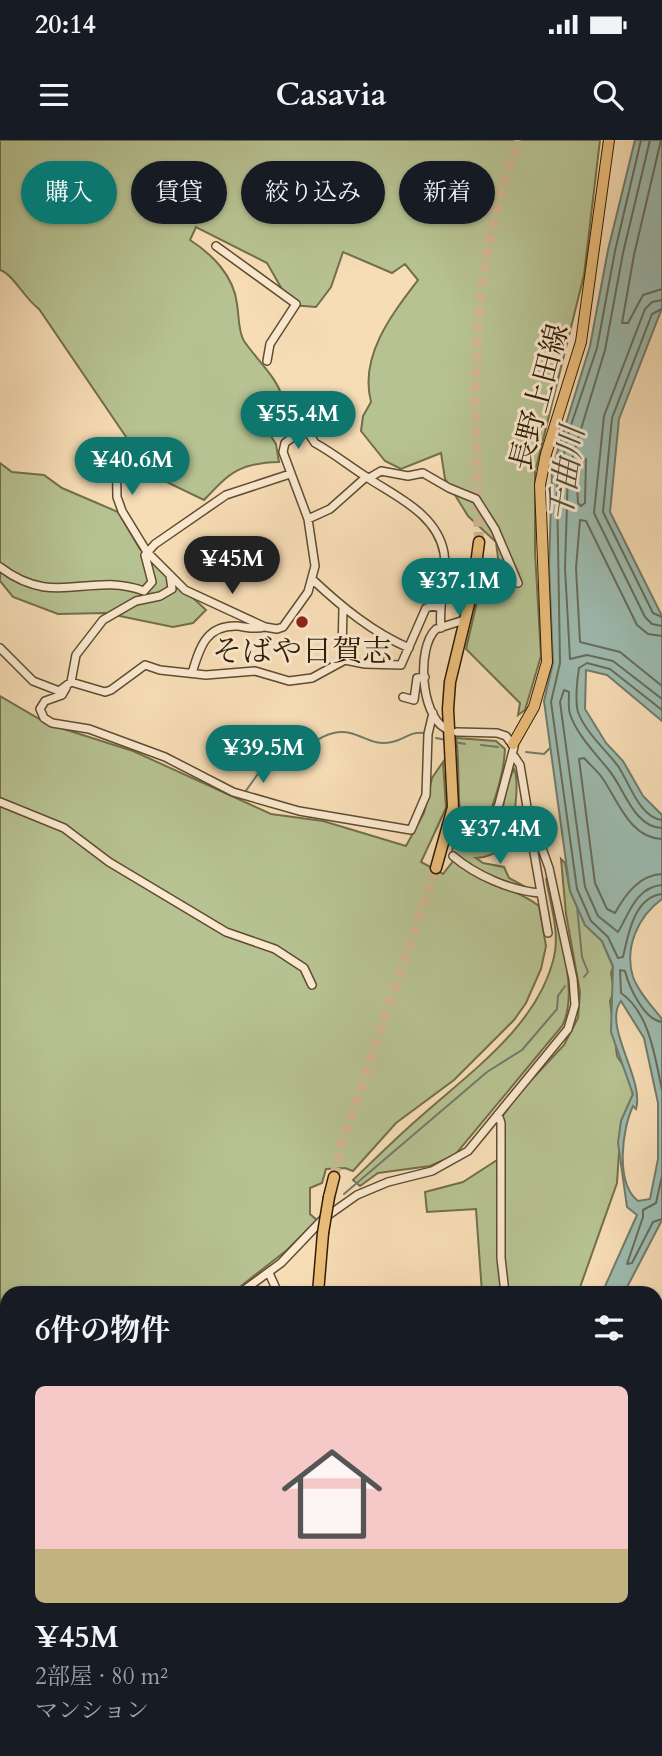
<!DOCTYPE html>
<html lang="ja">
<head>
<meta charset="utf-8">
<style>
  :root { --surface:#171b24; --page:#20242c; --text:#f1f3f6; --muted:#9ea1a6; --line:#363941; --accent:#0f766e }
  body { margin:0; font-family:Cardo,"Noto Serif JP",serif; background:var(--page); color:var(--text); height:100vh; display:flex; flex-direction:column; font-size:26px; white-space:nowrap }
  * { box-sizing:border-box; margin:0 }
  p { font-size:23px; color:var(--muted) }
  .icon { flex:none; width:38px; height:38px; fill:none; stroke:currentColor; stroke-width:2; stroke-linecap:round; stroke-linejoin:round }
  .map { position:relative; flex:1; overflow:hidden }
  .side { position:absolute; left:0px; top:1146px; width:663px; height:471px; display:flex; flex-direction:column; background:var(--surface); border-radius:21px 21px 0 0; box-shadow:0 2px 5px #0004 }
  .side>* { flex:none }
  .guide { position:absolute; left:21px; top:21px; width:621px; height:63px; display:flex; gap:14px }
  .price { position:absolute; translate:-50% -60px; padding:0 16px; border-radius:24px; background:var(--accent); color:#fff; font-size:23px; line-height:46px; filter:drop-shadow(0 2px 4px #0008) }
  .price::after { content:''; position:absolute; left:50%; top:42px; width:21px; height:16px; margin-left:-10px; background:inherit; clip-path:polygon(0 0,100% 0,50% 100%) }
  .price.on { background:#222; color:#fff }
  ul { padding:0; list-style:none }
  li { display:grid; align-content:center; gap:14px; height:371px; padding:0 35px }
  li+li { border-top:2px solid var(--line) }
  li span { display:grid; place-items:center; height:217px; border-radius:10px; color:#555 }
  li>.icon { margin-inline-start:auto }
  span .icon { width:126px; height:126px; fill:#fffc; stroke-width:1 }
  li b { font-size:30px }
  h2 { display:flex; justify-content:space-between; align-items:center; height:84px; padding:0 35px; font-size:30px }
  .pill { padding:0 24px; border-radius:32px; background:var(--surface); box-shadow:0 2px 5px #0004; font-size:24px; line-height:63px }
  .pill.on { background:var(--accent); color:#fff }
  .status { display:flex; justify-content:space-between; align-items:center; height:49px; padding:0 35px; background:var(--surface); direction:ltr }
  .status svg { height:19px; fill:currentColor }
  header { display:flex; justify-content:space-between; align-items:center; height:91px; padding:0 35px; background:var(--surface); font-size:32px; font-weight:600 }
  .map>svg:first-child { display:block }
  .green { fill:#b7c292; stroke:#726f4a; stroke-width:2 }
  .water { fill:#9dbbb0; stroke:#717b6a; stroke-width:2; fill-rule:evenodd }
  .lines { fill:none; stroke-linecap:round; stroke-linejoin:round }
  .shore { stroke:#666c59; stroke-width:2 }
  .stream { stroke:#717b6a; stroke-width:2 }
  .highway-tunnel { stroke:#cfb692; stroke-width:10; stroke-dasharray:10 5; stroke-linecap:butt }
  .minor-casing { stroke:#604c2f; stroke-width:10 }
  .major-casing { stroke:#2e1c02; stroke-width:12 }
  .highway-casing { stroke:#2e1c02; stroke-width:13 }
  .minor { stroke:#fae9d0; stroke-width:7 }
  .major { stroke:#ecbe7b; stroke-width:10 }
  .highway { stroke:#ecbe7b; stroke-width:10 }
  .highway-bridge-casing { stroke:#2e1c02; stroke-width:13; stroke-linecap:butt }
  .highway-bridge { stroke:#ecbe7b; stroke-width:10 }
  .poi-dot { fill:#8f2418; stroke:#fae9d0; stroke-width:2.5 }
  .labels { text-anchor:middle; stroke-width:6; stroke-linejoin:round; paint-order:stroke }
  .street-label { font-size:30px; fill:#2e1c02; stroke:#fae9d0 }
  .poi-label { font-size:30px; fill:#2e1c02; stroke:#fae9d0 }
  .water-label { font-size:32px; font-style:italic; fill:#4f4c36; stroke:#fae9d0 }
</style>
</head>
<body>
<div class="status"><b>20:14</b><svg viewBox="0 0 49 12"><path d="M0 12V9h3v3zM5 12V6h3v6zM10 12V3h3v9zM15 12V0h3v12zM26 1h20v11H26zM47 4h2v5h-2z"/></svg></div>
<header><svg class="icon" aria-label="menu" viewBox="0 0 24 24"><path d="M4 6h16M4 12h16M4 18h16"/></svg>Casavia<svg class="icon" aria-label="search" viewBox="0 0 24 24"><circle cx="10" cy="10" r="6"/><path d="M15 15l6 6"/></svg></header>
<div class="map">
<svg width="662" height="1616" viewBox="0 0 662 1616">
  <rect width="100%" height="100%" fill="#f7ddb6"/>
  <filter id="stains"><feTurbulence type="fractalNoise" baseFrequency=".00286" numOctaves="4"/><feColorMatrix values="0 0 0 0 .2 0 0 0 0 .09 0 0 0 0 .02 0 0 0 .5 -.17"/></filter>
  <radialGradient id="worn" r=".72"><stop offset=".6" stop-color="#630" stop-opacity="0"/><stop offset="1" stop-color="#630" stop-opacity=".3"/></radialGradient>
  <path class="green" d="M0,0H600L584,135L535,332V412L541,516L525,570L518,575L520,563L466,509L483,436L500,434L496,402L468,376L445,339L441,313L401,329L385,321L361,291L363,276L371,262C359,216 392,174 418,140L405,124L392,133L343,112L331,147L316,167L291,165L267,123L196,87L190,100C212,114 234,136 237,164C239,175 238,191 244,201C257,220 277,237 283,259L261,281L276,304L279,322C240,323 230,332 204,360L152,335L39,169C24,158 13,134 0,130Z
    M0,323L12,332L44,335L62,348L118,372L140,409L206,470L193,483L173,487L105,473L58,474L13,457L0,441Z
    M0,556L48,584L133,611L271,674L323,681L406,706L424,673L432,638L443,622L446,668L421,722L443,734L454,720C480,741 512,746 539,766L546,806L541,829L526,863L514,880L454,940L396,983L353,1031L345,1028L326,1029L322,1043L310,1048V1074L317,1080L287,1110L232,1153H7V1210L0,1211Z
    M456,598L496,601L505,609C504,631 492,683 473,695L465,694C455,666 461,629 456,598Z
    M514,629C520,642 514,693 505,704C498,713 486,718 476,718L483,723L504,727L509,738L529,749L474,731L451,714L453,707C511,721 496,659 514,629Z
    M561,719L565,723L570,751L585,785L602,801L613,827L611,833L614,851L610,861L617,916L628,933L633,955L621,981L617,1043L578,1153H482L476,1069L427,1072L425,1052L463,1042L497,1020L498,987L501,978L522,950L564,905L578,878L580,852L566,774Z
    M546,738C555,777 581,851 562,886L455,1015L430,1026L378,1033L360,1046L353,1040C375,1019 396,998 419,978C469,933 538,886 554,817C560,792 550,763 546,738Z"/>
  <path class="water" d="M635,0H662V168L619,279L610,372L662,476V581L607,535L586,530L585,569L606,603L623,621L643,656L662,675V759C638,776 624,808 633,837C639,853 652,866 662,879V1080L624,1153H602L637,1075L627,1067L618,1003L621,981L633,954L611,892L613,826L602,801L585,785L570,751L544,561L553,523L549,427L552,329L590,206L608,110ZM621,861L644,898L658,963V1019L650,1059L638,1061C615,1043 622,989 633,966L636,969C645,939 602,886 621,861Z"/>
  <g class="lines">
    <path class="shore" d="M641,0L615,111L597,208L569,291L557,346L560,523L551,562L577,749L591,781L608,797L618,818L623,817C628,795 634,757 662,754
      M650,0L623,113L605,210L568,332L565,428L570,519L587,515L613,521L662,559
      M661,0L634,115L622,183H628L643,155L662,149
      M662,160L652,162L645,169L604,276L594,373L645,477L652,484L662,486
      M662,169L652,174L612,278L603,372L653,473L662,477
      M586,319L585,363L581,366L578,363L577,346L582,321Z
      M662,496L648,494L637,485L586,381L580,380L576,428L580,502L620,512L662,546
      M662,570L610,529L587,523L579,528C577,540 575,561 578,572C586,593 605,609 618,626C629,642 639,677 662,680
      M662,688C633,687 624,647 608,629C595,613 577,595 570,574C568,568 569,559 569,552L564,550L560,562L585,747L598,776L618,792C629,774 636,747 662,745
      M662,699C630,698 618,661 603,639C598,631 590,625 584,618L579,619L595,743L607,769L615,773C625,755 639,735 662,734
      M662,882C644,880 629,847 625,831L620,830L621,853C650,873 655,918 662,950
      M662,1036L656,1063L643,1070V1077L627,1124L632,1123L653,1082L662,1079"/>
    <path class="stream" d="M436,598L446,600
      M454,602L465,604
      M481,605L498,607
      M526,612L544,614L550,608
      M245,652L260,631L286,612H301C313,602 331,588 350,593C366,597 374,606 392,602C404,600 411,591 423,593
      M577,767L582,817L588,832L584,837
      M344,1054L487,932L522,910L557,869L558,856L565,846
      M656,1610L659,1616
      M283,1616L289,1610"/>
    <path class="highway-tunnel" d="M479,402C475,255 465,141 519,0
      M334,1037L342,1003L436,728"/>
    <g class="minor-casing">
      <path id="minor" d="M216,106L296,164L270,204L267,221
        M116,302L117,357L122,371L147,412L185,450L265,487L277,489L283,487L308,452L315,426L308,379L283,312L285,303L305,288L315,303C333,313 348,325 365,336C394,356 437,373 444,413C448,439 438,462 441,488
        M369,338L381,331L408,336L423,333L449,348L476,359L495,389L518,443
        M308,379L330,369L366,337
        M0,427C55,469 88,431 144,451L152,442L145,415L155,404L226,355L290,334
        M313,440C342,467 372,492 409,508
        M343,468L342,513L345,520
        M0,508L33,541L59,551L71,542L105,552L111,550L145,525L160,530L206,535L255,531L289,541L312,538L345,520L365,524L401,525L426,468L433,466L440,468
        M192,533C200,507 206,485 237,486C246,487 256,490 264,487
        M71,542L76,515L103,480L136,461L160,456L172,449L170,435
        M66,548L62,555L45,561L40,569L44,578L52,583L89,589L165,617L233,652L299,671L411,690L426,655L428,594L433,573
        M403,557L414,560L417,538L425,537
        M445,588C421,575 416,508 436,489L464,480
        M0,662L64,688L109,722L226,792L275,809L304,828L312,845
        M448,691L466,704L485,698L499,664L514,607L506,596L497,593L457,592
        M536,692L533,707L548,793
        M453,716C475,735 511,751 541,753
        M498,974L501,983V1118L505,1153
        M269,1133L278,1153
        M240,1153L281,1123L323,1079L357,1055L388,1042L432,1031L468,1011L568,889L575,865L573,839L549,728L527,667L520,625L514,616
        M0,1246L7,1242
        M0,1371L7,1366
        M0,1417L7,1428
        M656,1433L662,1447
        M0,1609L7,1607
        M268,1610L269,1616"/>
    </g>
    <g class="major-casing">
      <path id="major" d="M513,604L534,567L547,522L540,345L546,314L581,202L609,0"/>
    </g>
    <g class="highway-casing">
      <path id="highway" d="M436,728L453,667L448,569L450,542L473,447L479,402
        M329,1057L334,1037
        M318,1153L323,1093
        M414,1610L416,1616"/>
    </g>
    <use href="#minor" class="minor"/>
    <use href="#major" class="major"/>
    <use href="#highway" class="highway"/>
    <g class="highway-bridge-casing">
      <path id="highway-bridge" d="M323,1093L329,1057"/>
    </g>
    <use href="#highway-bridge" class="highway-bridge"/>
  </g>
  <circle class="poi-dot" cx="302" cy="482" r="7"/>
  <g class="labels">
    <g class="street-label">
      <text transform="translate(539 257) rotate(-75)" y="10">長野上田線</text>
    </g>
    <g class="poi-label">
      <text x="302" y="521">そばや日賀志</text>
    </g>
    <g class="water-label">
      <text transform="translate(566 334) rotate(-82)" y="11">千曲川</text>
    </g>
  </g>
  <rect width="100%" height="100%" filter="url(#stains)"/>
  <rect width="100%" height="100%" fill="url(#worn)"/>
</svg>
<b class="price" style="left:298px;top:311px">¥55.4M</b>
<b class="price" style="left:132px;top:357px">¥40.6M</b>
<b class="price on" style="left:232px;top:456px">¥45M</b>
<b class="price" style="left:459px;top:478px">¥37.1M</b>
<b class="price" style="left:263px;top:645px">¥39.5M</b>
<b class="price" style="left:500px;top:726px">¥37.4M</b>
<div class="guide">
<a class="pill on">購入</a>
<a class="pill">賃貸</a>
<a class="pill">絞り込み</a>
<a class="pill">新着</a>
</div>
<section class="side">
<h2>6件の物件<svg class="icon" aria-label="filters" viewBox="0 0 24 24"><path d="M4 7h16M4 17h16"/><circle cx="9" cy="7" r="2"/><circle cx="15" cy="17" r="2"/></svg></h2>
<ul>
<li><span style="background:linear-gradient(#f6c9c9 75%,#c2b280 0)"><svg class="icon" aria-label="home" viewBox="0 0 24 24"><path d="M3 11l9-7 9 7M6 9v11h12V9"/></svg></span><div><b>¥45M</b><p>2部屋 · 80 m²</p><p>マンション</p></div></li>
</ul>
</section>
</div>
</body>
</html>
